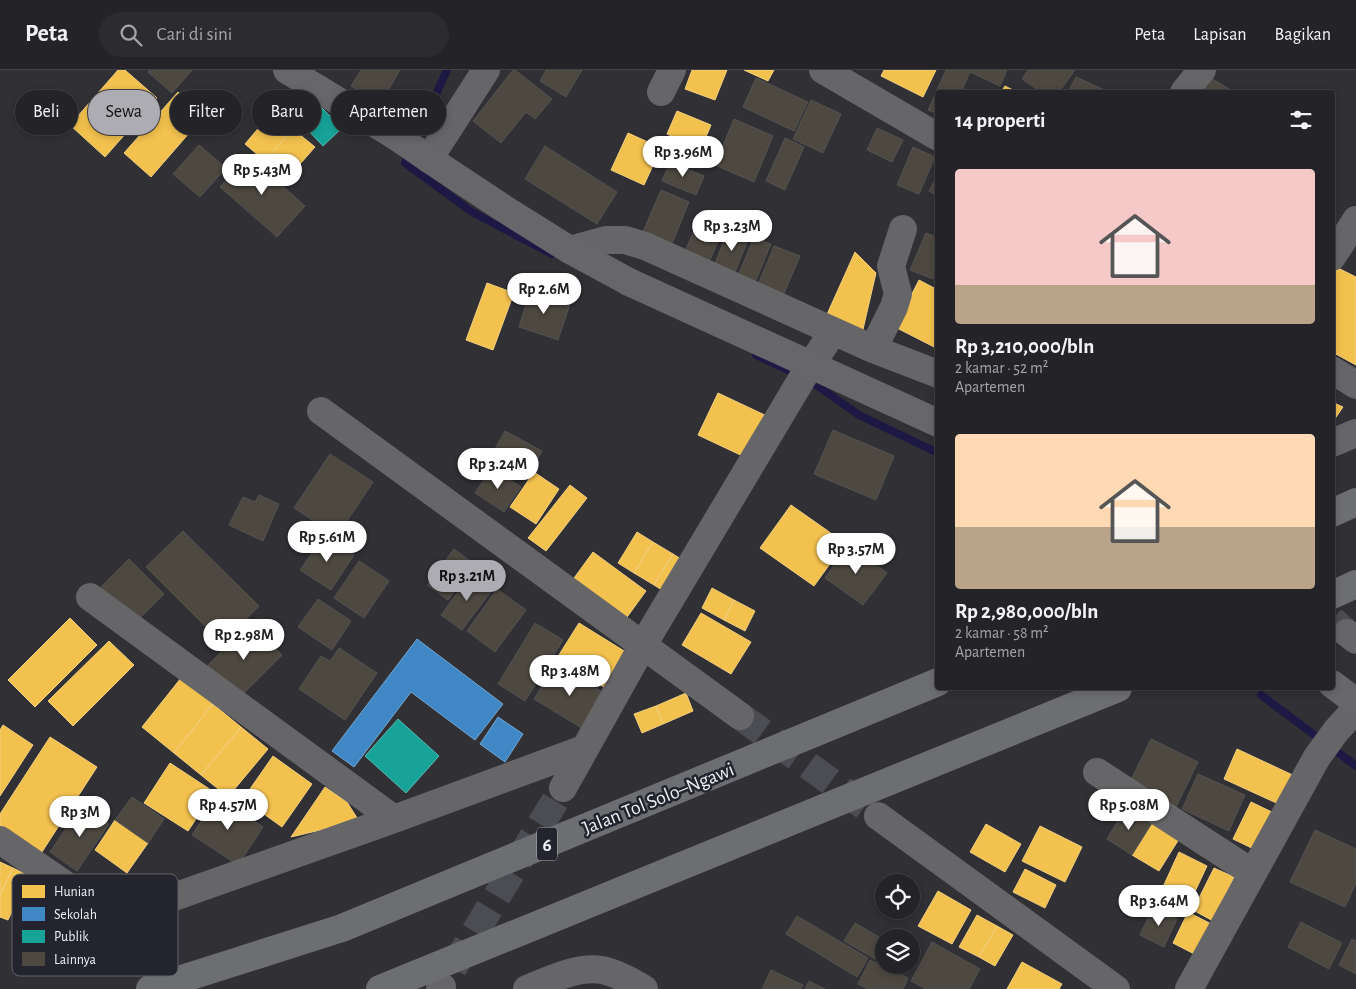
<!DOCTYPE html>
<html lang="id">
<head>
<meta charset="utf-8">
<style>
  :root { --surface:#242428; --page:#2c2c30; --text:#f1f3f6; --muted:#a3a4a8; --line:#414145; --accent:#acacb2 }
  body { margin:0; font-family:"Alegreya Sans",sans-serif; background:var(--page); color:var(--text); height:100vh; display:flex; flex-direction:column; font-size:19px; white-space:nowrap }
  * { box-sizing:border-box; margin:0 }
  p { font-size:16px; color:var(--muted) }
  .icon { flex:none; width:28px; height:28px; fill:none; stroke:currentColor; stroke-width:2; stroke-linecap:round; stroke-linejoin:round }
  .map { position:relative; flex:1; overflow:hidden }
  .details { position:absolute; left:935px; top:20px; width:400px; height:600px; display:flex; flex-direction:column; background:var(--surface); border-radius:5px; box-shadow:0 2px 8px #0003,0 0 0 1px var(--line) }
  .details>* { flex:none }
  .guide { position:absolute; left:15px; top:20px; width:475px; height:45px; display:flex; gap:10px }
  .buttons { position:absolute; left:875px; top:804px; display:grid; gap:10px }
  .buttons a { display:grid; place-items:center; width:45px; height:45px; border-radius:50%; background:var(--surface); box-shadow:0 2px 8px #0003,0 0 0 1px var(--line); font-size:25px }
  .price { position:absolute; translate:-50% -42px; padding:0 11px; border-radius:18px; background:#fff; color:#222; font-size:16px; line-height:32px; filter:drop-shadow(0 1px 2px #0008) }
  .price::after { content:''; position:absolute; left:50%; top:30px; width:15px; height:11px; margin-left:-8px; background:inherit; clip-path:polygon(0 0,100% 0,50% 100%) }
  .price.on { background:var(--accent); color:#111 }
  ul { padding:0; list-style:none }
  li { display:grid; align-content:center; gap:10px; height:265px; padding:0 20px }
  li span { display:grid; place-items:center; height:155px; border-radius:5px; color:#555 }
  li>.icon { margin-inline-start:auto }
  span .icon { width:90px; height:90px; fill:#fffc; stroke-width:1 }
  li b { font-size:21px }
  h2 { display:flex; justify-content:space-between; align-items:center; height:60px; padding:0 20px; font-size:21px }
  .chip { padding:0 18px; border-radius:22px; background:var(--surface); box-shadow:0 2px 8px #0003,0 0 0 1px var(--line); font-size:18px; line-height:45px }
  .chip.on { background:var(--accent); color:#111 }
  header { display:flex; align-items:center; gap:30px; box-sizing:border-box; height:70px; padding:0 25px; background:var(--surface); border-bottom:1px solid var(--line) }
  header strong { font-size:24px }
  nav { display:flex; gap:28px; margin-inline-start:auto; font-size:18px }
  .search { width:350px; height:45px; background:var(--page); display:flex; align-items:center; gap:12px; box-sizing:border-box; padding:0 18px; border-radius:28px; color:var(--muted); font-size:19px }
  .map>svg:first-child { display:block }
  .homes { fill:#f2c14e; stroke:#f1cf80 }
  .schools { fill:#3f88c5; stroke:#74a7d3 }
  .public { fill:#17a398; stroke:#58bab4 }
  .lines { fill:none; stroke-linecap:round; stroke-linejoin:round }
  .stream { stroke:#1e1944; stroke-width:8 }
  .building { fill:#4d4840; stroke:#545353 }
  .minor-tunnel { stroke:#4c4d52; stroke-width:28; stroke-dasharray:28 14; stroke-linecap:butt }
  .minor { stroke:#666669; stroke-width:28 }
  .major { stroke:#67676b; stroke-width:28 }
  .highway { stroke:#6d6e71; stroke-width:28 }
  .major-bridge { stroke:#67676b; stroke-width:28 }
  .labels { text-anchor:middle; stroke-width:5; stroke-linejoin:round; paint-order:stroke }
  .shield { fill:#23242d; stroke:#b1b2b9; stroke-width:1 }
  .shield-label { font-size:19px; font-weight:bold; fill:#eeeff5 }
  .street-label { font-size:20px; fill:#eeeff5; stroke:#23242d }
  .key { fill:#23242d; stroke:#606169; stroke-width:1 }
  .key-label { font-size:14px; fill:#eeeff5 }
</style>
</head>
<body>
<header>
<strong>Peta</strong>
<div class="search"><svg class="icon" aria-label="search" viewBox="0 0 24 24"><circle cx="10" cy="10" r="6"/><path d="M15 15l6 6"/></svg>Cari di sini</div>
<nav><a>Peta</a><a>Lapisan</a><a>Bagikan</a></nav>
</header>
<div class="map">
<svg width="1356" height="919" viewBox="0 0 1356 919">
  <rect width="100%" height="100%" fill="#303035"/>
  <path class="homes" d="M118,0H125L157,28L105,87L70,55Z
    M692,0H727L715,30L685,19Z
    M744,0H774L768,11Z
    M884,0H936L923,27L881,6Z
    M1005,16L1017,22H1001Z
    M178,22L204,46L151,107L124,83Z
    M273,41L293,59L265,91L245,74Z
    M677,41L711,55L701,79L667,64Z
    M293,59L315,77L286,110L265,91Z
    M628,63L661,78L644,115L611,100Z
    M855,182L876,203L861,268L824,251Z
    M1332,195L1356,207V295L1332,282Z
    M919,210L938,220V279L895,257Z
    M487,213L514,223L493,280L466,270Z
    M718,323L769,347L749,389L698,365Z
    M1332,332L1343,337L1332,353Z
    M534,402L559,419L536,454L510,437Z
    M570,415L587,428L546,481L528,468Z
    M791,435L845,473L814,516L760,478Z
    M637,462L653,472L634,503L618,493Z
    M653,472L673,484L654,515L634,503Z
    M593,482L646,521L622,554L569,515Z
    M673,484L689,494L670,525L654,515Z
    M712,518L734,530L724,550L702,538Z
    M734,530L755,541L745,561L724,550Z
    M701,543L751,572L731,604L682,575Z
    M70,548L97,575L35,637L8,610Z
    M579,553L629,584L607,619L557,588Z
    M109,571L134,595L73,656L48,631Z
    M181,608L213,634L174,683L142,657Z
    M686,623L693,641L663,654L656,636Z
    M213,634L241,657L201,705L174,683Z
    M656,636L663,654L642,663L634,644Z
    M3,655L33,675L0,726V660Z
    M241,657L268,679L228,727L201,705Z
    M50,667L97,697L40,785L0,759V744Z
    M1237,679L1299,708L1285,737L1224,709Z
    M273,686L312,714L282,757L243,729Z
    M170,693L214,722L188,761L144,733Z
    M325,717L347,732L359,751L291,767Z
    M1251,732L1278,745L1260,782L1233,769Z
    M115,750L148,773L127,803L95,780Z
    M1152,753L1179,769L1159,801L1132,785Z
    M986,754L1021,774L1005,802L970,782Z
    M1040,756L1082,777L1065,812L1022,791Z
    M1179,782L1207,796L1184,845L1156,832Z
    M0,792L13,798L0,825Z
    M13,798L29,806L8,850L0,847V825Z
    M1214,798L1234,807L1213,851L1193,840Z
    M1025,799L1056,815L1045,838L1013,822Z
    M938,821L971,840L952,874L918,856Z
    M1188,842L1217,857L1202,888L1173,873Z
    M977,845L997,856L979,887L959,877Z
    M997,856L1013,865L995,896L979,887Z
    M1022,892L1062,914L1059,919H1007Z"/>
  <path class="schools" d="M417,569L503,634L475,670L411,622L354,697L332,681Z
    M498,647L523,664L505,692L480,674Z"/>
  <path class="public" d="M321,37L342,58L323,76L303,55Z
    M398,649L439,686L406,723L365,686Z"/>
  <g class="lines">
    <path class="stream" d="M447,0L405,93L472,142L552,184
      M756,285L809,310L859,345L938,383
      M1261,625L1356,696"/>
  </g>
  <path class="building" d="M150,0H192L172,23L148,2Z
    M361,0H400L381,33L351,16Z
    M513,0H515L552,29L535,49L526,42L501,73L473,51Z
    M546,0H582L566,27L540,11Z
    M946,0H1007L1000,16L970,2L961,22H938V44L928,40Z
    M1028,0H1075L1059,22H1041L1022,9Z
    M1076,7L1109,22H1068Z
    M1209,7L1234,22H1200Z
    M756,8L808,32L794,61L743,37Z
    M811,30L841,44L823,83L793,69Z
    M734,49L773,66L754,112L715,95Z
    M877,58L903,70L892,92L867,80Z
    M785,68L804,77L785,120L766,111Z
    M199,75L226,98L200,127L173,104Z
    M545,76L617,122L597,154L525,109Z
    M913,77L935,87L919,124L897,115Z
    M248,85L305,136L277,167L220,117Z
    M670,92L704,106L696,125L662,111Z
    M938,104V125L937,126L929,121Z
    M661,120L689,132L669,181L640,169Z
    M703,140L727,150L707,197L683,186Z
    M730,156L750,165L733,207L713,198Z
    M926,163L938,168V199L933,209L910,200Z
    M754,167L771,174L754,215L737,208Z
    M774,176L800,186L782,228L757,217Z
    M530,221L570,234L558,270L519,257Z
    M833,360L894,386L876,430L814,404Z
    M505,361L542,381L526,409L490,388Z
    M330,384L373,412L337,466L294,438Z
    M492,398L521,417L504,442L475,423Z
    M259,425L279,434L263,471L229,455L243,427L255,432Z
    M183,461L259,536L222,573L146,497Z
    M324,465L354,485L331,520L300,500Z
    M849,475L887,503L863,535L825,508Z
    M454,479L474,494L448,530L427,515Z
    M129,489L164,524L136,552L101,517Z
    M359,491L389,511L364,548L334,528Z
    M471,504L492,520L462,560L441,545Z
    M497,519L526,540L495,582L467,561Z
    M318,529L351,551L332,580L298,557Z
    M250,553L282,585L237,630L205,598Z
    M535,553L563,570L525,631L498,614Z
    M339,578L377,603L345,650L299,619L321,586L330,591Z
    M556,594L607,625L585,660L534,629Z
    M1151,669L1198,692L1176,737L1129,714Z
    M1198,704L1245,725L1229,761L1182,739Z
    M132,727L164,749L148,773L115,750Z
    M217,727L263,757L238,795L192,765Z
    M82,735L109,754L77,801L50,782Z
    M1126,737L1152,753L1132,785L1107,769Z
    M1315,760L1356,779V813L1345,837L1290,812Z
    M1153,838L1177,849L1164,877L1140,865Z
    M797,846L868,888L857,907L786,864Z
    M1301,852L1342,873L1329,899L1288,877Z
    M855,853L884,870V894L844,871Z
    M1352,869L1356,871V904L1339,895Z
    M932,872L980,899L969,919H926L911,911Z
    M870,890L908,908L903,919H868L858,914Z
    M886,895H907L901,904Z
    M771,900L803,915L801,919H762Z
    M809,911L825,919H805Z"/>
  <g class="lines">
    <path class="minor-tunnel" d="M1332,550L1347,563
      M740,646L878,746
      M453,898L563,718"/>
    <path class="minor" d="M823,0L938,67
      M661,22L672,0
      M1184,22L1202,0
      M429,89L486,0
      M570,180L606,170H625L645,176L873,279L938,304
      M1332,187L1356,150
      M873,279L894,237L898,224L891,196L903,159
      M1332,300L1356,315
      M321,341L740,646
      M1332,373L1356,363
      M90,527L394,749
      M1347,563L1356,570
      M1097,702L1253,803
      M563,718L643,575L806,302L833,262
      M878,746L1116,919
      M0,770L105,842L109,845H123L394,749L584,679
      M440,919L442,917
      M527,919C549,910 578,896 602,900C617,903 631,911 644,919
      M1189,919L1317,687L1336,661L1356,639"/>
    <path class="major" d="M287,0L394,65L429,89L503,138L570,180L629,212
      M1332,614L1356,632"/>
    <path class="highway" d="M1332,443L1356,432
      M1332,525L1356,514
      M150,919L342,858L938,612
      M380,919L1118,618"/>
    <path class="major-bridge" d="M629,212L938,353"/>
  </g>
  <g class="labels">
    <rect class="shield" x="537" y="757.5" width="20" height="33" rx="4"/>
    <g class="shield-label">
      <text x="547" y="781">6</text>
    </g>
    <g class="street-label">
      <text transform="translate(658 728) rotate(-22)" y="7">Jalan Tol Solo–Ngawi</text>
    </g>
  </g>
  <rect x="12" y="804" width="166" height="102" rx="8" class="key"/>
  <rect x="22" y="815" width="23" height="13" fill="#f2c14e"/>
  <rect x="22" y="837" width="23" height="14" fill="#3f88c5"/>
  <rect x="22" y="860" width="23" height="13" fill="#17a398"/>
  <rect x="22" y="882" width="23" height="14" fill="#4d4840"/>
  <g class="key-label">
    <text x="54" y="826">Hunian</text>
    <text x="54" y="849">Sekolah</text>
    <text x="54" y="871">Publik</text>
    <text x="54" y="894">Lainnya</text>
  </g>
</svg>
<div class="buttons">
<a><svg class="icon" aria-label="locate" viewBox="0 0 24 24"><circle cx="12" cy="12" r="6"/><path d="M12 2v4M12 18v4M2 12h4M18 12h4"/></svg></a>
<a><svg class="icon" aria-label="layers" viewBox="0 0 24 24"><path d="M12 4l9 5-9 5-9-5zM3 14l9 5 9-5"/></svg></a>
</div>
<b class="price" style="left:683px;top:108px">Rp 3.96M</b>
<b class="price" style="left:262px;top:126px">Rp 5.43M</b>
<b class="price" style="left:732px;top:182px">Rp 3.23M</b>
<b class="price" style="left:544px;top:245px">Rp 2.6M</b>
<b class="price" style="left:498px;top:420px">Rp 3.24M</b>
<b class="price" style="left:327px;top:493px">Rp 5.61M</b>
<b class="price" style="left:856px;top:505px">Rp 3.57M</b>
<b class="price on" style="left:467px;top:532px">Rp 3.21M</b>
<b class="price" style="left:244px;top:591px">Rp 2.98M</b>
<b class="price" style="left:570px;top:627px">Rp 3.48M</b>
<b class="price" style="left:228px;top:761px">Rp 4.57M</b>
<b class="price" style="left:1129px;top:761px">Rp 5.08M</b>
<b class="price" style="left:80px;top:768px">Rp 3M</b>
<b class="price" style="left:1159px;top:857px">Rp 3.64M</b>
<div class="guide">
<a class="chip">Beli</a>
<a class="chip on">Sewa</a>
<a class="chip">Filter</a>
<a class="chip">Baru</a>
<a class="chip">Apartemen</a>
</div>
<section class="details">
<h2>14 properti<svg class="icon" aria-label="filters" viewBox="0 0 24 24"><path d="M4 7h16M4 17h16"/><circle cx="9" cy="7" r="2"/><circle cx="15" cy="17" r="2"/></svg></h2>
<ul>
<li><span style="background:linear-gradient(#f6c9c9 75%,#b9a48a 0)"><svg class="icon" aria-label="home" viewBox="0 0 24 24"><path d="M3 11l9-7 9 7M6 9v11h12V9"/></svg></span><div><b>Rp 3,210,000/bln</b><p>2 kamar · 52 m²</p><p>Apartemen</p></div></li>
<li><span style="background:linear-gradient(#ffd9b3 60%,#b9a48a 0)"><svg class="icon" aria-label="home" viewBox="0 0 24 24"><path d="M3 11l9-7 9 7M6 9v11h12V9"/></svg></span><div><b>Rp 2,980,000/bln</b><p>2 kamar · 58 m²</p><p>Apartemen</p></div></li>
</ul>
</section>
</div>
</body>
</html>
